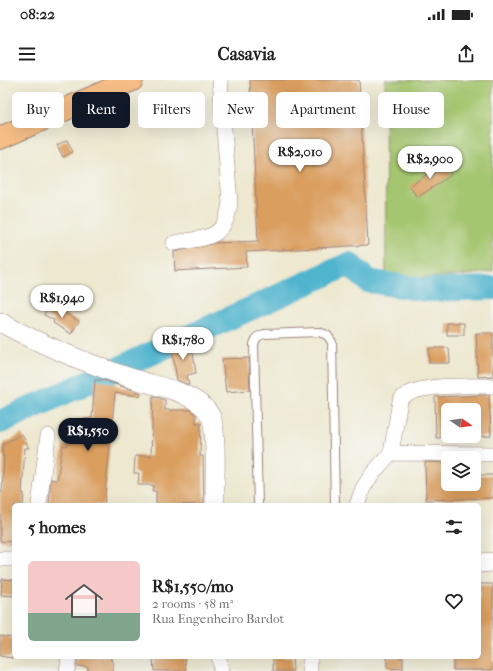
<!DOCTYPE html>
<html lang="en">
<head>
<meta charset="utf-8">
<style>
  :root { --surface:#fff; --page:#f6f6f6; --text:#222; --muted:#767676; --line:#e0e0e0; --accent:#111827 }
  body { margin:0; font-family:"IM FELL French Canon",serif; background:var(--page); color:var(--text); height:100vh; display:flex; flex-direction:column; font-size:15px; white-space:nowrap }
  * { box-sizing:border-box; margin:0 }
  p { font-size:13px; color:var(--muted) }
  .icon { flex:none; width:22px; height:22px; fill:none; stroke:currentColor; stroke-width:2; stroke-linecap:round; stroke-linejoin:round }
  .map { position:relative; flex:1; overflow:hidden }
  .side { position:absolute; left:12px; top:423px; width:469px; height:156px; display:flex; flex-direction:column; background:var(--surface); border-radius:6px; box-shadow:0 4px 16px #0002 }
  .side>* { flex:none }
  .top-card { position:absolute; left:12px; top:12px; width:469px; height:36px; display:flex; gap:8px }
  .needle { width:26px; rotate:103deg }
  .controls { position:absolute; left:441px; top:323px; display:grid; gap:8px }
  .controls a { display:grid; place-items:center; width:40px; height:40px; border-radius:6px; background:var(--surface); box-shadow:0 4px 16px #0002; font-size:20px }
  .price { position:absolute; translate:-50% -34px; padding:0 9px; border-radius:14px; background:#fff; color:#222; font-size:13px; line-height:26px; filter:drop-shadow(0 1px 2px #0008) }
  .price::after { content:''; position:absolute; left:50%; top:24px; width:12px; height:9px; margin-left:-6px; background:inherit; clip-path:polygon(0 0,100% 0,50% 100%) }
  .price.current { background:var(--accent); color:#fff }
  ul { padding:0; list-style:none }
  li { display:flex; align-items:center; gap:12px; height:100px; padding:0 16px }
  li+li { border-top:1px solid var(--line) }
  li span { display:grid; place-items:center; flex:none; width:112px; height:80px; border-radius:6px; color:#555 }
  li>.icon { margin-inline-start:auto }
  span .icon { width:48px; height:48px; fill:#fffc; stroke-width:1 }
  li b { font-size:17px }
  h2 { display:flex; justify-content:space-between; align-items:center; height:48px; padding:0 16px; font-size:17px }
  .tag { padding:0 14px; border-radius:6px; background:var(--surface); box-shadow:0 4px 16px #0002; font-size:14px; line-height:36px }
  .tag.current { background:var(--accent); color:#fff }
  .status { display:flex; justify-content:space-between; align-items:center; height:28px; padding:0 20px; background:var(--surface); direction:ltr }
  .status svg { height:11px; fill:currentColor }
  header { display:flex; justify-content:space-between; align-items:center; height:52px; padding:0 16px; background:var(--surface); font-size:18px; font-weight:700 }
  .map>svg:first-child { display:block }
  .green { fill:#a5c66f; stroke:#78724d }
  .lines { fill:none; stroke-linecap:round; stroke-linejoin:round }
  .river { stroke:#4fb4ce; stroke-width:24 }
  .building { fill:#da9e5e }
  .service-casing { stroke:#9c847d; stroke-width:10 }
  .minor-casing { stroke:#9c847d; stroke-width:16 }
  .tertiary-casing { stroke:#9c847d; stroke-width:20 }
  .primary-casing { stroke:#9c847d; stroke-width:24 }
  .service { stroke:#fff; stroke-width:8 }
  .minor { stroke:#fff; stroke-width:15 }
  .tertiary { stroke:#fff; stroke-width:19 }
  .primary { stroke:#f6be86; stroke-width:22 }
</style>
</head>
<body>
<div class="status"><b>08:22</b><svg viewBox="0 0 49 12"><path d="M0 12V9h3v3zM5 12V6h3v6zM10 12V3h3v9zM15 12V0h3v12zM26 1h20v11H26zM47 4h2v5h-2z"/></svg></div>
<header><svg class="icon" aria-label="menu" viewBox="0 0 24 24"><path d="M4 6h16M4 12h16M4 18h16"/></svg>Casavia<svg class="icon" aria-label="share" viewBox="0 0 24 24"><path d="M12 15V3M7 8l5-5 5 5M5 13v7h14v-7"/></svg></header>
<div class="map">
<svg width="493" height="591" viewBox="0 0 493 591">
  <rect width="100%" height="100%" fill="#f6f6f2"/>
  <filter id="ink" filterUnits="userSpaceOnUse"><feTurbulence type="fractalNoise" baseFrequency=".025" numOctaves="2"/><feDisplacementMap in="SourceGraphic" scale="8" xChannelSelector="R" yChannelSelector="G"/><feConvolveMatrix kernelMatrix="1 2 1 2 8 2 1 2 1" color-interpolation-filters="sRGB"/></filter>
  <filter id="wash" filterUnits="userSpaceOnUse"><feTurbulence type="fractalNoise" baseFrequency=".012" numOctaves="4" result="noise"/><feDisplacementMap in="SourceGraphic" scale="16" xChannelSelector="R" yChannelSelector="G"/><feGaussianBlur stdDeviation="0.9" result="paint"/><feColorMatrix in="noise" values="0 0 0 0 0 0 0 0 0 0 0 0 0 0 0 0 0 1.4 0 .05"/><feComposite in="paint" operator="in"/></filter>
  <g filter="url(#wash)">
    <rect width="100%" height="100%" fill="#ede8cf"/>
    <path class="green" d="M385,0H493V191C459,197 419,200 386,195Z"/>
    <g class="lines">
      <path class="river" d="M0,342L349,184L368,201L426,210L493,208"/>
    </g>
    <g id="blocks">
      <path class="building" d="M250,0H359L368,165L246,172L247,187L175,191L174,172L215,163L258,161Z
        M28,14L33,24L20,30L16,19Z
        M67,60L73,72L63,77L57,65Z
        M443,83L451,95L417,118L410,106Z
        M49,225L79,241L71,254L53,243L54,240L44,235Z
        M447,243H464V255H447Z
        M476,253H493V296L478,297Z
        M181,260L183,268L192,266L196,293L187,295L189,305L177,300L171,262Z
        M429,268H449L450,283H429Z
        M249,278L250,310L226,312L222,279Z
        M95,300H103L141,313L140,316L115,313L104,425H49L51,399L57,400L63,365L67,366L65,341L92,338Z
        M489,315L491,356L474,357V330H448V357L436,358L435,317Z
        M153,316L165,320V330H190L196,335V343H201L200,376H203L204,425L156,424V411H152L153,405H138L139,393H134L135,376H151Z
        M22,354L29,368H25L22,413H24L23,425H14V462L0,461V412H2L4,376H2L3,364Z
        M425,382L448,383V404H474V395H493V418L426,420Z
        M2,499L14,500V516L1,515Z
        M479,504H493V590H453V577H479Z
        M0,556L14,558L12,578L0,576Z
        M78,577H111V581H113V591H88V587L77,586Z
        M153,577H185L186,591H154Z
        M273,577H292L293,591H273Z
        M387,577H403V589L387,588Z"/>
    </g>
  </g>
  <g filter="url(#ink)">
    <use href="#blocks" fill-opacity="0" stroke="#9c847d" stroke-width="1"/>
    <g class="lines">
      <g class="service-casing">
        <path id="service" d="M258,425L254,264L257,257L264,254L319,252L327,255L332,262L335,425"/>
      </g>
      <g class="minor-casing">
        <path id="minor" d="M174,163C206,157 225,161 230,123L220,0
          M391,373L493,374
          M39,425L48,356
          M357,425L363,408L372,394L391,373L400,321C409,303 473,306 493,306
          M0,479H14
          M219,577L221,591
          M67,591L69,577
          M310,591V577"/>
      </g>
      <g class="tertiary-casing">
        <path id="tertiary" d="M0,242C41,265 86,283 131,298C148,304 167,307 183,314C194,319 206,326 211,337C218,355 214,404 215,425
          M479,483L493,482"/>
      </g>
      <g class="primary-casing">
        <path id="primary" d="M0,58L132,0"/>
      </g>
      <use href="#service" class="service"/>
      <use href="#minor" class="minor"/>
      <use href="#tertiary" class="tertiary"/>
      <use href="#primary" class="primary"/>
    </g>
  </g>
</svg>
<div class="controls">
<a><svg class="needle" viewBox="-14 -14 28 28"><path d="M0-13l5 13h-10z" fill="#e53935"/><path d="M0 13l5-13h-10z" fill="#767676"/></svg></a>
<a><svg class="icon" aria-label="layers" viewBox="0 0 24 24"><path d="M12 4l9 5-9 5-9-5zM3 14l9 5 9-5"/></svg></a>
</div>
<b class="price" style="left:300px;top:93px">R$2,010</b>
<b class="price" style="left:430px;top:100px">R$2,900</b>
<b class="price" style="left:62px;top:239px">R$1,940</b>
<b class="price" style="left:183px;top:281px">R$1,780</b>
<b class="price current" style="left:88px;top:372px">R$1,550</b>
<div class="top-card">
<a class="tag">Buy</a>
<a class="tag current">Rent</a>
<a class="tag">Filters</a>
<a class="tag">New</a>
<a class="tag">Apartment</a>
<a class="tag">House</a>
</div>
<section class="side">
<h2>5 homes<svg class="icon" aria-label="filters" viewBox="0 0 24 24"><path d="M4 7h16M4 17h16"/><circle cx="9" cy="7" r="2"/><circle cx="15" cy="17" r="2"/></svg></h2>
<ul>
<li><span style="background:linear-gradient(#f6c9c9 65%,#7fa58c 0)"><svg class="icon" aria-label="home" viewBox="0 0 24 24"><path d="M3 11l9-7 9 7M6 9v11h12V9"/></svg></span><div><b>R$1,550/mo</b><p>2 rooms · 58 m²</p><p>Rua Engenheiro Bardot</p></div><svg class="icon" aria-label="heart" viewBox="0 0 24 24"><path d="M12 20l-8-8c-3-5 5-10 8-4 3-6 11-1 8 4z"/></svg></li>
</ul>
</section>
</div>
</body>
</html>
